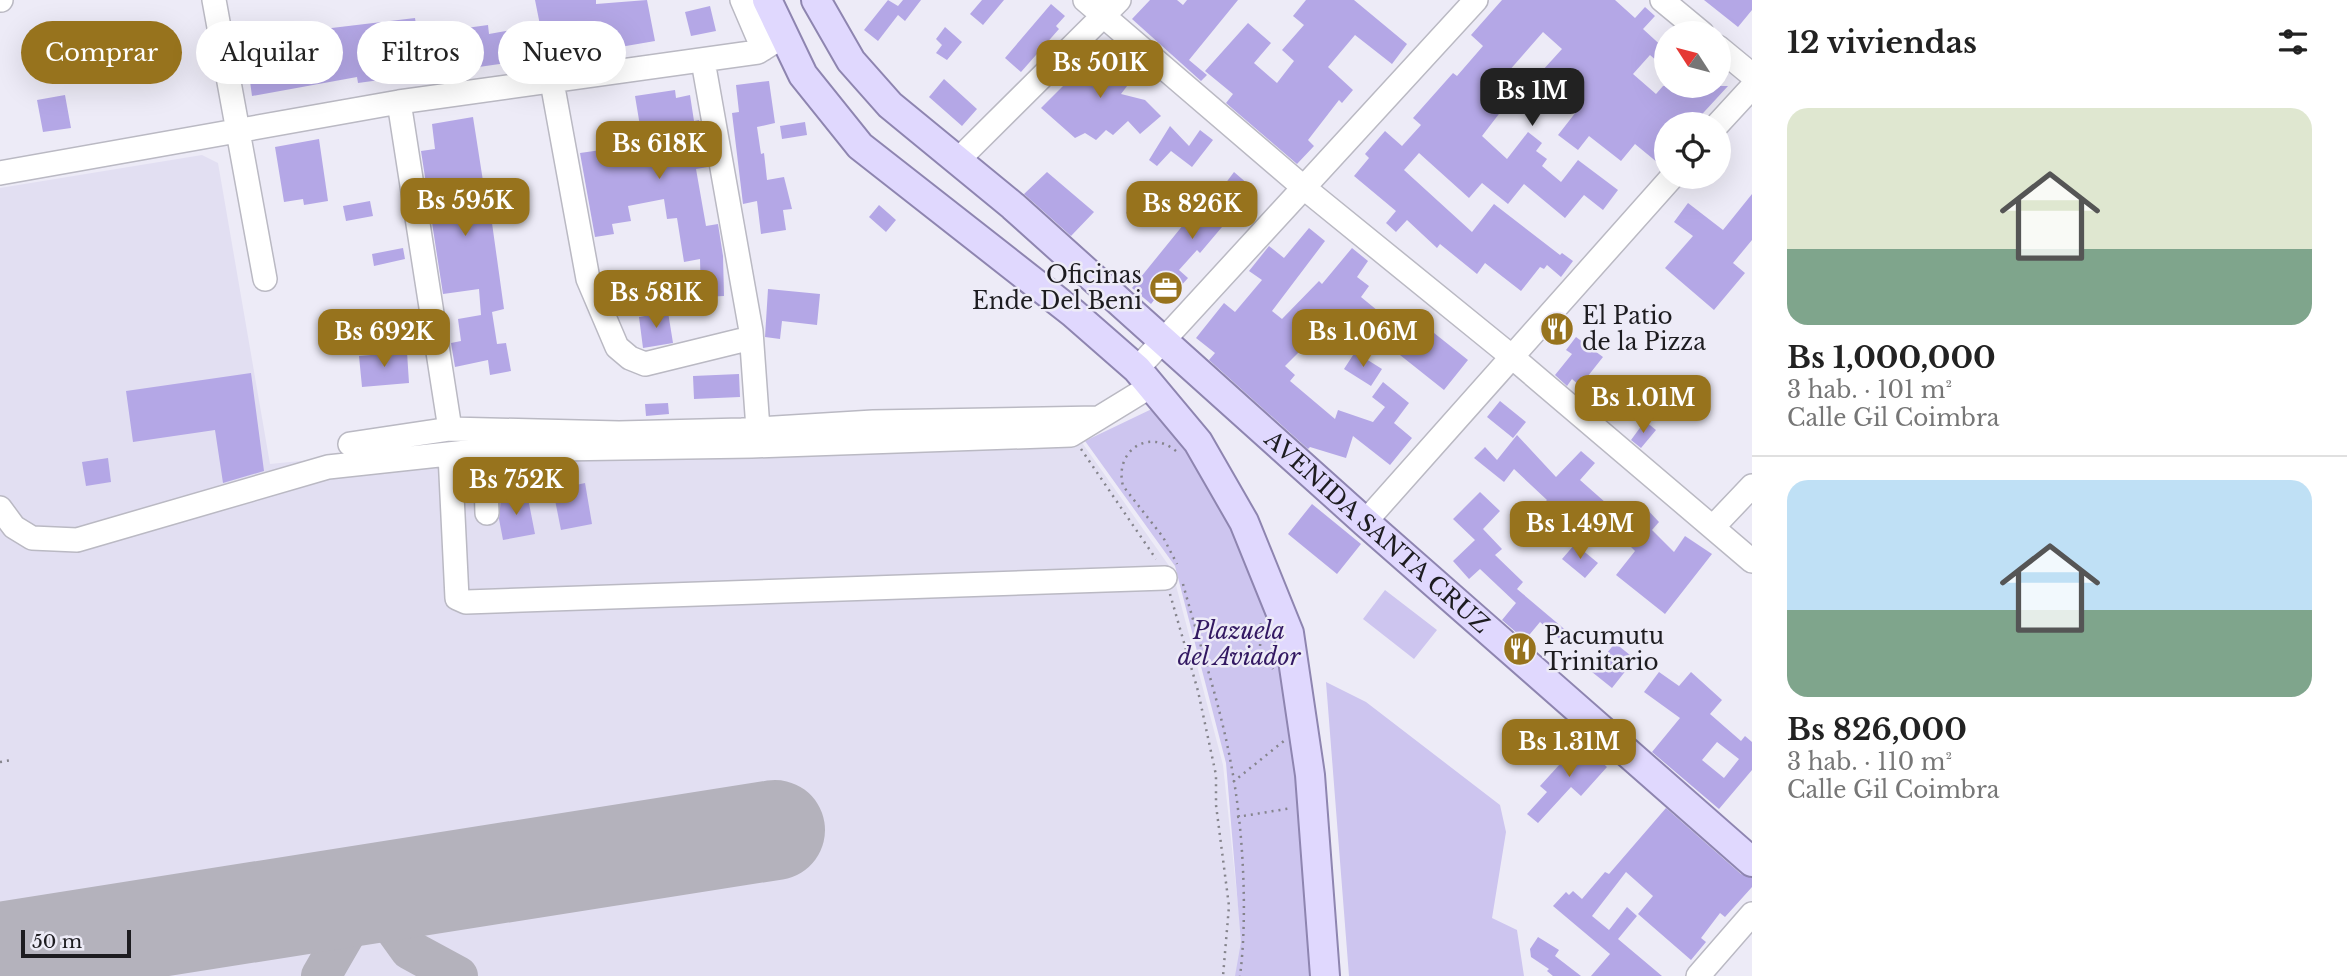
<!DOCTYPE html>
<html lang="es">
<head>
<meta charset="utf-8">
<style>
  :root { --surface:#fff; --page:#f6f6f6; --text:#222; --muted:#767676; --line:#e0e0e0; --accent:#97731d }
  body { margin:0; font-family:"Libre Baskerville",serif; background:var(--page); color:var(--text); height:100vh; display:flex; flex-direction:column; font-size:26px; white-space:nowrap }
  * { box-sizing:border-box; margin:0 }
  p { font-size:23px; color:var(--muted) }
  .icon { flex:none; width:38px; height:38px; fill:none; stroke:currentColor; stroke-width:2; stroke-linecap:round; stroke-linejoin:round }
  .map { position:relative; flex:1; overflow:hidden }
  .drawer { display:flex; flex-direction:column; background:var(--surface); width:595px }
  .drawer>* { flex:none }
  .banner { position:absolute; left:21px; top:21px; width:665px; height:63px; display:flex; gap:14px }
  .needle { width:46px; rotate:306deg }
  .tools { position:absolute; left:1654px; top:21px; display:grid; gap:14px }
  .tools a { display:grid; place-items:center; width:77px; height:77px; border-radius:50%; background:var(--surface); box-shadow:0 7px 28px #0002; font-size:35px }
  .scale { position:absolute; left:21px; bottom:18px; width:110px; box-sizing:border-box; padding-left:7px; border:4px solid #1d1c20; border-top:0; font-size:19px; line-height:24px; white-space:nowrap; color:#1d1c20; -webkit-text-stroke:5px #edebf7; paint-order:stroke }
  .price { position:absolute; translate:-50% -60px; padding:0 16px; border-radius:14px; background:var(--accent); color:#fff; font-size:23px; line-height:46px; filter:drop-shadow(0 2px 4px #0008) }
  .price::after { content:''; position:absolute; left:50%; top:42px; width:21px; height:16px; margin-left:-10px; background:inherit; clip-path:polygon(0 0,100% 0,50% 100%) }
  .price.active { background:#222; color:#fff }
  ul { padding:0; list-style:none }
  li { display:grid; align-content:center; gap:14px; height:371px; padding:0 35px }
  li+li { border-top:2px solid var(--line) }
  li span { display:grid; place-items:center; height:217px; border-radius:21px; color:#555 }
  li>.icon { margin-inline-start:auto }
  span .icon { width:126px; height:126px; fill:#fffc; stroke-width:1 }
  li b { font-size:30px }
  h2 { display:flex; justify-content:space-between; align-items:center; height:84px; padding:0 35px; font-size:30px }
  .chip { padding:0 24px; border-radius:32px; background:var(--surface); box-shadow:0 7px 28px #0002; font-size:24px; line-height:63px }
  .chip.active { background:var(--accent); color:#fff }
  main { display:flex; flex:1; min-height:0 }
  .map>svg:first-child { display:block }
  .built { fill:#e2dff2 }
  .green { fill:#cdc5ef }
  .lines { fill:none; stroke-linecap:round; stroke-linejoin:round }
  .taxiway { stroke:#b4b2bc; stroke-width:40 }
  .runway { stroke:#b4b2bc; stroke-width:100 }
  .building { fill:#b4a7e6; fill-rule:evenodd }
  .minor-casing { stroke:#bab9c3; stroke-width:26 }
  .major-casing { stroke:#8e85b0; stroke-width:32 }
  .path { stroke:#85848c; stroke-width:2.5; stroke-dasharray:2 5; stroke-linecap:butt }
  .minor { stroke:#fff; stroke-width:23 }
  .major { stroke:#e0d8fe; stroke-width:28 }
  .labels { text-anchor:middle; stroke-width:5; stroke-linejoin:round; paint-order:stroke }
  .poi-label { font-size:23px; fill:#1d1c20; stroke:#edebf7; text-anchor:start }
  .street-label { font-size:23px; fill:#1d1c20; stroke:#edebf7 }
  .park-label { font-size:23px; font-style:italic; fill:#331962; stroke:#edebf7 }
</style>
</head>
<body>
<main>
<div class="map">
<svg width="1752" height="976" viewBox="0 0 1752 976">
  <rect width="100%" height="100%" fill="#edebf7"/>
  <path class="built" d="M202,155L218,163L270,464L490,442L1071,427L1172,570L1223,765L1242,942L1237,976H0V188Z"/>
  <path class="green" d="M1156,407L1192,446L1264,581L1298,731L1312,976H1235L1241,942L1226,763L1175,566L1085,441Z
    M1385,590L1437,630L1414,659L1363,619Z
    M1326,682L1366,702L1500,805L1506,832L1492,918L1517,930L1524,976H1349Z"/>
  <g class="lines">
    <path class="taxiway" d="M321,976L369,893L410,950L458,976"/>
    <path class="runway" d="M0,952L775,830"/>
  </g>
  <path class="building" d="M535,0H596V4L647,0L655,41L533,62L517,68L514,62L465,69L463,60L387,74V79L358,83L357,77L252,96L249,74L278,69L276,59L312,54V49L316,48L315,30L415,18L419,44L460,37L459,29L488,25L489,34L540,25Z
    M888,0L898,6L903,0H921L905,21L898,15L878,41L864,30Z
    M982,0H1004L983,25L970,14Z
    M1150,0H1177L1183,5L1187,0H1238L1189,60L1207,75L1201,81L1132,19Z
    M1306,0H1354L1407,44L1392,64L1355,35L1328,67L1353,90L1342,103L1339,100L1308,140L1314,146L1297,164L1226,103L1233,94L1205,71L1248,23L1271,43L1254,63L1277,83L1294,61L1282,50L1304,25L1293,16Z
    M1502,0H1615L1635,18L1645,7L1655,16L1643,29L1666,50V69L1650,55L1633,74L1656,94L1663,86H1728L1693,124H1666V153L1658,163L1635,144L1621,161L1589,136L1578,150L1558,135L1576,112L1572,107L1577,102L1542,71L1562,49L1543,32L1508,72L1522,84L1482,136L1507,159L1528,132L1542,143L1536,151L1547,159L1542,166L1561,182L1578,160L1618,190L1603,210L1584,195L1565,218L1524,184L1508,204L1482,183L1469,198L1419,153L1404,170L1472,232L1494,204L1560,255L1562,253L1573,261L1561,277L1547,265L1544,269L1540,267L1521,291L1485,263L1477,274L1440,244L1437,248L1407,220L1396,232L1386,223L1396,211L1354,176L1369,158L1365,154L1385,131L1402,146L1421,125L1413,118L1453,73L1457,76L1483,46L1471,35Z
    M1704,0H1752V10L1738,27Z
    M1051,4L1065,16L1056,26L1059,29L1021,72L1005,58Z
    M710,6L716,31L691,36L685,12Z
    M945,27L962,42L947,60L936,53L942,45L936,39Z
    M1101,48L1137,73L1121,94L1145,100L1161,116L1140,134L1128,121L1113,135L1106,130L1096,140L1085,133L1075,138L1041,108Z
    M944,79L977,109L962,126L929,97Z
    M769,81L775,123L757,127L761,154L764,153L767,180L784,177L792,209L783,210L786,230L761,234L757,201L743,204L732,113L739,112L736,85Z
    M675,90L676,98L690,95L694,121L699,120L708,167L696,169L706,226L718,224L723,256L724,296L701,297L700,259L684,262L677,218L667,219L664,199L628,206L631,221L612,224L614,234L595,237L580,153L643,144L635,96Z
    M65,95L71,128L43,132L37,100Z
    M473,117L483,181L486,180L504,309L492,312L497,344L506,343L511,371L490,375L488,360L455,367L451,343L461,341L458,319L481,315L479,289L443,294L421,151L435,149L432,124Z
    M805,122L807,135L782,139L780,126Z
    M1170,126L1189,146L1200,130L1213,140L1192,167L1171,151L1157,166L1149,160Z
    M319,139L328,201L304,205L303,199L284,202L275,147Z
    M1047,172L1094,212L1071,236L1024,194Z
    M1234,172L1256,191L1246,203L1244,201L1200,253L1197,250L1179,270L1188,278L1171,297L1162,290L1151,304L1132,288L1192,214L1198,220Z
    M1752,194V240L1733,263L1745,273L1714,310L1665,268L1693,236L1674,222L1688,203L1723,230Z
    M1136,200L1154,213L1143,226L1126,213Z
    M370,201L373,216L346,221L343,206Z
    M879,205L896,220L886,232L869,217Z
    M1309,228L1325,241L1272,311L1282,319L1319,281L1322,284L1352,248L1368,261L1357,277L1369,286L1361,297L1389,320L1363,352L1327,324L1285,366L1295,375L1290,381L1335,419L1338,410L1373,422L1385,407L1372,397L1383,382L1409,403L1394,423L1412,438L1390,465L1353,436L1346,458L1310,447L1308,449L1209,360L1215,353L1196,338L1224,303L1235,312L1262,280L1249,271L1269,246L1284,258Z
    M403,248L405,259L374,266L372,254Z
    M768,289L820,294L817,325L782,321L780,339L765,337Z
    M668,312L673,343L643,348L639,317Z
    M1424,325L1468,360L1444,390L1400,355Z
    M1576,337L1603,357L1580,386L1572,379L1567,386L1555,375L1572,354L1566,350Z
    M407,352L409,383L362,387L359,356Z
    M1355,352L1382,369L1371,386L1344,369Z
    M251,373L264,471L223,483L215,430L133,442L126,391Z
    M739,374L740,397L694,399L693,376Z
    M1500,401L1526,422L1513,438L1487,417Z
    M668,403L669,414L646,416L645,404Z
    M1645,421L1656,430L1641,448L1631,440Z
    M1517,435L1556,477L1581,451L1595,463L1580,480L1606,503L1584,529L1557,506L1552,511L1544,503L1547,500L1514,469L1504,482L1474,458L1485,447L1497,460Z
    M108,458L111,482L86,486L82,462Z
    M585,483L592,524L561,530L553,490Z
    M1480,492L1500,511L1483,529L1502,549L1495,555L1523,582L1517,589L1569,633L1562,641L1540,622L1525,640L1502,620L1516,603L1480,569L1469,579L1453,561L1475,540L1453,519Z
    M527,493L535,534L503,540L499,519L501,498Z
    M1312,504L1361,544L1337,574L1288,534Z
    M1642,504L1659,522L1652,530L1674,552L1685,536L1712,554L1665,614L1616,575L1635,551L1615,531Z
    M1575,544L1598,563L1585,578L1562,559Z
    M1615,643L1635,659L1612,688L1592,672Z
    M1659,672L1679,686L1691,672L1722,700L1710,714L1741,741L1745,736L1752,742V770L1719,809L1652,752L1680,718L1644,692ZM1717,742L1739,759L1724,778L1702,760Z
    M1580,742L1607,767L1581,796L1571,787L1538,823L1527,814L1547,792L1540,786Z
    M1666,808L1741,874L1752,878V887L1725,917L1720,913L1701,938L1706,942L1691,960L1638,914L1653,896L1626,872L1592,916L1609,930L1627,907L1637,916L1618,939L1662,976H1591L1610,954L1553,906L1566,892L1569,895L1573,891L1582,899L1605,872L1609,874Z
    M1538,937L1559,950L1555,956L1581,976H1553L1547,971L1549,969L1531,957L1530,949Z"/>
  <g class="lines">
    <g class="minor-casing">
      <path id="minor" d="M0,0H1
        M214,0L265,279
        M742,0L763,49
        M1085,0L1303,187L1511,356L1752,561
        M1662,0L1702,33
        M1718,47L1752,75
        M703,61L751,331L758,429
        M552,82L588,279L617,347L630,358L645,364L751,338
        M399,102L450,429
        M1718,124L1752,87
        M959,159L1119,0
        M0,173L399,102L758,52L782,37
        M1137,369L1476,0
        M350,444L450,429L619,433L742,430L873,422L1098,418
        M485,450L487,513
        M450,454L457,598L466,602L1165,578
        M0,508L14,527L32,538L77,540L328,467L485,450L752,446L1071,435L1151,386
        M1365,522L1672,177
        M1713,527L1752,486
        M1698,976L1752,914"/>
    </g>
    <g class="major-casing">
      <g id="major">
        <path d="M767,0L803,75L860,146L1073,313L1137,369L1198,442L1244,522L1289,633L1310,775L1325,976"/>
        <path id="s1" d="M816,0L851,61L890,105L1013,206L1365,522L1752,862"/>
      </g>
    </g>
    <path class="path" d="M1081,449L1156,559
      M1176,451C1148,428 1114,451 1123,486L1163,537L1177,564
      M1183,584C1199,643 1220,703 1231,764C1243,825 1248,914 1240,976
      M1170,594L1198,691L1216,775V805L1229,906L1223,976
      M1261,623L1260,647L1273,669
      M0,762L12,760
      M1233,782L1285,740
      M1237,817L1292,808"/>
    <use href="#minor" class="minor"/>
    <use href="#major" class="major"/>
  </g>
  <defs>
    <g id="office-disc" transform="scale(1.75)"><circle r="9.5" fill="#97731d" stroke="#edebf7"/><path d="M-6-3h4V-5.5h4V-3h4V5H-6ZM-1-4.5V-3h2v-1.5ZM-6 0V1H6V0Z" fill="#fff"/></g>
    <g id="restaurant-disc" transform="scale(1.75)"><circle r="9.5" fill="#97731d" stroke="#edebf7"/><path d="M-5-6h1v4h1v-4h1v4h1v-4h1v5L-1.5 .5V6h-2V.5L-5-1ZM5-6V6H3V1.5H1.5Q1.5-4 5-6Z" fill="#fff"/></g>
  </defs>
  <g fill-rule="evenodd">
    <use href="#office-disc" x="1166" y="288"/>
    <use href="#restaurant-disc" x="1557" y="329"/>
    <use href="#restaurant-disc" x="1520" y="649"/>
  </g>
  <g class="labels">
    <g class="poi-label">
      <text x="1142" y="283" text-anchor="end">Oficinas<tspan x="1142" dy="26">Ende Del Beni</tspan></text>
      <text x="1582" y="324">El Patio<tspan x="1582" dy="26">de la Pizza</tspan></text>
      <text x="1544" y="644">Pacumutu<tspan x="1544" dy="26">Trinitario</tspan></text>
    </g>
    <g class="street-label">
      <text dy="8" stroke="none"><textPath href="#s1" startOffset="777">AVENIDA SANTA CRUZ</textPath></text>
    </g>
    <g class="park-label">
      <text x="1239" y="639">Plazuela<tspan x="1239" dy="26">del Aviador</tspan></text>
    </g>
  </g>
</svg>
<div class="tools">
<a><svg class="needle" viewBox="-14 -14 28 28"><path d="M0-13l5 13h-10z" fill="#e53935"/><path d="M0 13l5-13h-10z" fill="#767676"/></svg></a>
<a><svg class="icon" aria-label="locate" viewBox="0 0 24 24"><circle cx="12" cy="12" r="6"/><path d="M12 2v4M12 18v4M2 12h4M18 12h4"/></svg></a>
</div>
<div class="scale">50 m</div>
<b class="price" style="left:1100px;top:100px">Bs 501K</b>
<b class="price active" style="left:1532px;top:128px">Bs 1M</b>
<b class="price" style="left:659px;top:181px">Bs 618K</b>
<b class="price" style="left:465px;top:238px">Bs 595K</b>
<b class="price" style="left:1192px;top:241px">Bs 826K</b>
<b class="price" style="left:656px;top:330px">Bs 581K</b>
<b class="price" style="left:384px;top:369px">Bs 692K</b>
<b class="price" style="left:1363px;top:369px">Bs 1.06M</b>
<b class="price" style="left:1643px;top:435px">Bs 1.01M</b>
<b class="price" style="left:516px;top:517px">Bs 752K</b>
<b class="price" style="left:1580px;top:561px">Bs 1.49M</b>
<b class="price" style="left:1569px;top:779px">Bs 1.31M</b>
<div class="banner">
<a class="chip active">Comprar</a>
<a class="chip">Alquilar</a>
<a class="chip">Filtros</a>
<a class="chip">Nuevo</a>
</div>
</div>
<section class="drawer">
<h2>12 viviendas<svg class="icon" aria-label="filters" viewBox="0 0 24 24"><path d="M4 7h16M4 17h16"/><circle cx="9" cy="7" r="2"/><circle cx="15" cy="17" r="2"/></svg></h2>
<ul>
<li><span style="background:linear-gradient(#dfe7d0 65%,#7fa58c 0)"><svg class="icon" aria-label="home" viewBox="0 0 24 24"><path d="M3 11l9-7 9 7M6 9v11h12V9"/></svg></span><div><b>Bs 1,000,000</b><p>3 hab. · 101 m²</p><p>Calle Gil Coimbra</p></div></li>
<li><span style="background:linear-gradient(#bfe0f5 60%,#7fa58c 0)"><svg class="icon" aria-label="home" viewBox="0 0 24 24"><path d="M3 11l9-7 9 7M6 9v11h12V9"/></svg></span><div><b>Bs 826,000</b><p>3 hab. · 110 m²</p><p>Calle Gil Coimbra</p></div></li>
</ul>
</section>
</main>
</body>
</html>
